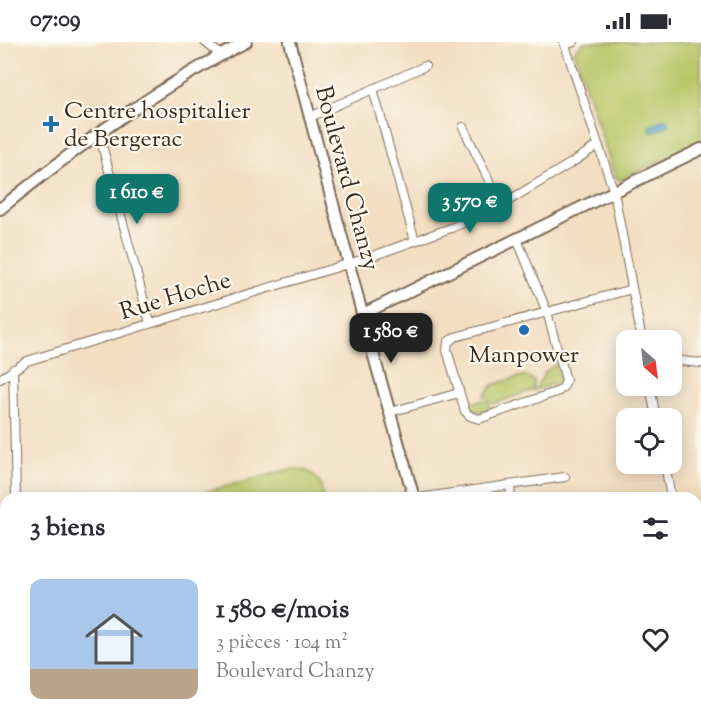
<!DOCTYPE html>
<html lang="fr">
<head>
<meta charset="utf-8">
<style>
  :root { --surface:#fff; --page:#f7f7f7; --text:#2b2b33; --muted:#7c7c81; --line:#e1e1e2; --accent:#0f766e }
  body { margin:0; font-family:"Sorts Mill Goudy",serif; background:var(--page); color:var(--text); height:100vh; display:flex; flex-direction:column; font-size:22px; white-space:nowrap }
  * { box-sizing:border-box; margin:0 }
  p { font-size:20px; color:var(--muted) }
  .icon { flex:none; width:33px; height:33px; fill:none; stroke:currentColor; stroke-width:2; stroke-linecap:round; stroke-linejoin:round }
  .map { position:relative; flex:1; overflow:hidden }
  .details { position:absolute; left:0px; top:450px; width:702px; height:236px; display:flex; flex-direction:column; background:var(--surface); border-radius:18px 18px 0 0; box-shadow:0 3px 15px #0003 }
  .details>* { flex:none }
  .needle { width:39px; rotate:152deg }
  .controls { position:absolute; left:616px; top:288px; display:grid; gap:12px }
  .controls a { display:grid; place-items:center; width:66px; height:66px; border-radius:12px; background:var(--surface); box-shadow:0 3px 15px #0003; font-size:30px }
  .price { position:absolute; translate:-50% -51px; padding:0 14px; border-radius:12px; background:var(--accent); color:#fff; font-size:20px; line-height:39px; filter:drop-shadow(0 2px 3px #0008) }
  .price::after { content:''; position:absolute; left:50%; top:36px; width:18px; height:14px; margin-left:-9px; background:inherit; clip-path:polygon(0 0,100% 0,50% 100%) }
  .price.active { background:#222; color:#fff }
  ul { padding:0; list-style:none }
  li { display:flex; align-items:center; gap:18px; height:150px; padding:0 30px }
  li+li { border-top:2px solid var(--line) }
  li span { display:grid; place-items:center; flex:none; width:168px; height:120px; border-radius:12px; color:#555 }
  li>.icon { margin-inline-start:auto }
  span .icon { width:72px; height:72px; fill:#fffc; stroke-width:1 }
  li b { font-size:26px }
  h2 { display:flex; justify-content:space-between; align-items:center; height:72px; padding:0 30px; font-size:26px }
  .status { display:flex; justify-content:space-between; align-items:center; height:42px; padding:0 30px; background:var(--surface); direction:ltr }
  .status svg { height:16px; fill:currentColor }
  .map>svg:first-child { display:block }
  .green { fill:#b9c86a; stroke:#7a7944; stroke-width:1.5 }
  .water { fill:#47a7c6; stroke:#416872; stroke-width:1.5 }
  .lines { fill:none; stroke-linecap:round; stroke-linejoin:round }
  .minor-casing { stroke:#7b6957; stroke-width:10 }
  .secondary-casing { stroke:#7b6957; stroke-width:14 }
  .minor { stroke:#fff; stroke-width:8 }
  .secondary { stroke:#fff; stroke-width:10 }
  .rail { stroke:#3b2a1e; stroke-width:2; stroke-dasharray:9 4.5; stroke-linecap:butt }
  .poi-dot { fill:#1f6fb2; stroke:#fbf7ec; stroke-width:2 }
  .labels { text-anchor:middle; stroke-width:4.5; stroke-linejoin:round; paint-order:stroke }
  .poi-label { font-size:24px; fill:#3b2a1e; stroke:#fbf7ec; text-anchor:start }
  .street-label { font-size:24px; fill:#3b2a1e; stroke:#fbf7ec }
</style>
</head>
<body>
<div class="status"><b>07:09</b><svg viewBox="0 0 49 12"><path d="M0 12V9h3v3zM5 12V6h3v6zM10 12V3h3v9zM15 12V0h3v12zM26 1h20v11H26zM47 4h2v5h-2z"/></svg></div>
<div class="map">
<svg width="701" height="685" viewBox="0 0 701 685">
  <rect width="100%" height="100%" fill="#fbf7ec"/>
  <filter id="ink" filterUnits="userSpaceOnUse"><feTurbulence type="fractalNoise" baseFrequency=".0167" numOctaves="2"/><feDisplacementMap in="SourceGraphic" scale="12" xChannelSelector="R" yChannelSelector="G"/><feConvolveMatrix kernelMatrix="1 2 1 2 8 2 1 2 1" color-interpolation-filters="sRGB"/></filter>
  <filter id="wash" filterUnits="userSpaceOnUse"><feTurbulence type="fractalNoise" baseFrequency=".008" numOctaves="4" result="noise"/><feDisplacementMap in="SourceGraphic" scale="24" xChannelSelector="R" yChannelSelector="G"/><feGaussianBlur stdDeviation="1.35" result="paint"/><feColorMatrix in="noise" values="0 0 0 0 0 0 0 0 0 0 0 0 0 0 0 0 0 1.4 0 .05"/><feComposite in="paint" operator="in"/></filter>
  <g filter="url(#wash)">
    <rect width="100%" height="100%" fill="#f3dec1"/>
    <path class="green" d="M584,0H701V99L621,138L615,135L574,9Z
      M556,322L561,340L535,348L545,330Z
      M525,333L534,339L533,348L493,362L484,354L493,343Z
      M484,358L489,362L490,366L480,370L472,368L468,361Z
      M291,427C309,425 323,437 323,456H214V454L202,456L201,451Z"/>
    <path class="water" d="M663,77H666L669,83L652,91L649,85Z"/>
  </g>
  <g filter="url(#ink)">
    <g class="lines">
      <g class="minor-casing">
        <path id="minor" d="M205,0L221,13
          M564,0L614,150L642,298
          M565,3L574,0
          M373,47L415,199
          M310,75L425,24
          M463,85L501,163
          M99,92L150,281
          M517,197L547,270L566,338L564,344L559,349L479,377L470,374L465,369L447,308L448,300L455,295L632,247
          M672,318L701,321
          M13,327L16,456
          M0,337L27,319L364,217L451,186L498,165L573,120L598,103
          M650,344L656,376
          M390,370L459,351
          M665,422L671,456
          M510,443L511,456
          M418,456L565,435
          M696,501H701
          M0,564L6,566
          M696,643L701,642
          M20,680V685
          M120,680L121,685
          M196,685L204,680
          M396,685L416,680
          M598,685L606,680"/>
      </g>
      <g class="secondary-casing">
        <path id="secondary" d="M290,0L367,290L414,456
          M0,167C77,105 158,45 246,0
          M363,272L701,107
          M475,680L476,685"/>
      </g>
      <use href="#minor" class="minor"/>
      <use href="#secondary" class="secondary"/>
      <path class="rail" d="M696,559H701
        M226,685L234,680"/>
    </g>
  </g>
  <g class="poi-dot">
    <path d="M48 73h6v6h6v6h-6v6h-6v-6h-6v-6h6z"/>
    <circle cx="524" cy="288" r="6"/>
  </g>
  <g class="labels">
    <g class="poi-label">
      <text x="64" y="76">Centre hospitalier<tspan x="64" dy="28">de Bergerac</tspan></text>
      <text x="524" y="320" text-anchor="middle">Manpower</text>
    </g>
    <g class="street-label">
      <text transform="translate(348 136) rotate(75)" y="8">Boulevard Chanzy</text>
      <text transform="translate(175 253) rotate(-17)" y="8">Rue Hoche</text>
    </g>
  </g>
</svg>
<div class="controls">
<a><svg class="needle" viewBox="-14 -14 28 28"><path d="M0-13l5 13h-10z" fill="#e53935"/><path d="M0 13l5-13h-10z" fill="#7c7c81"/></svg></a>
<a><svg class="icon" aria-label="locate" viewBox="0 0 24 24"><circle cx="12" cy="12" r="6"/><path d="M12 2v4M12 18v4M2 12h4M18 12h4"/></svg></a>
</div>
<b class="price" style="left:137px;top:183px">1 610 €</b>
<b class="price" style="left:470px;top:192px">3 570 €</b>
<b class="price active" style="left:391px;top:322px">1 580 €</b>
<section class="details">
<h2>3 biens<svg class="icon" aria-label="filters" viewBox="0 0 24 24"><path d="M4 7h16M4 17h16"/><circle cx="9" cy="7" r="2"/><circle cx="15" cy="17" r="2"/></svg></h2>
<ul>
<li><span style="background:linear-gradient(#a9c7e8 75%,#b9a48a 0)"><svg class="icon" aria-label="home" viewBox="0 0 24 24"><path d="M3 11l9-7 9 7M6 9v11h12V9"/></svg></span><div><b>1 580 €/mois</b><p>3 pièces · 104 m²</p><p>Boulevard Chanzy</p></div><svg class="icon" aria-label="heart" viewBox="0 0 24 24"><path d="M12 20l-8-8c-3-5 5-10 8-4 3-6 11-1 8 4z"/></svg></li>
</ul>
</section>
</div>
</body>
</html>
